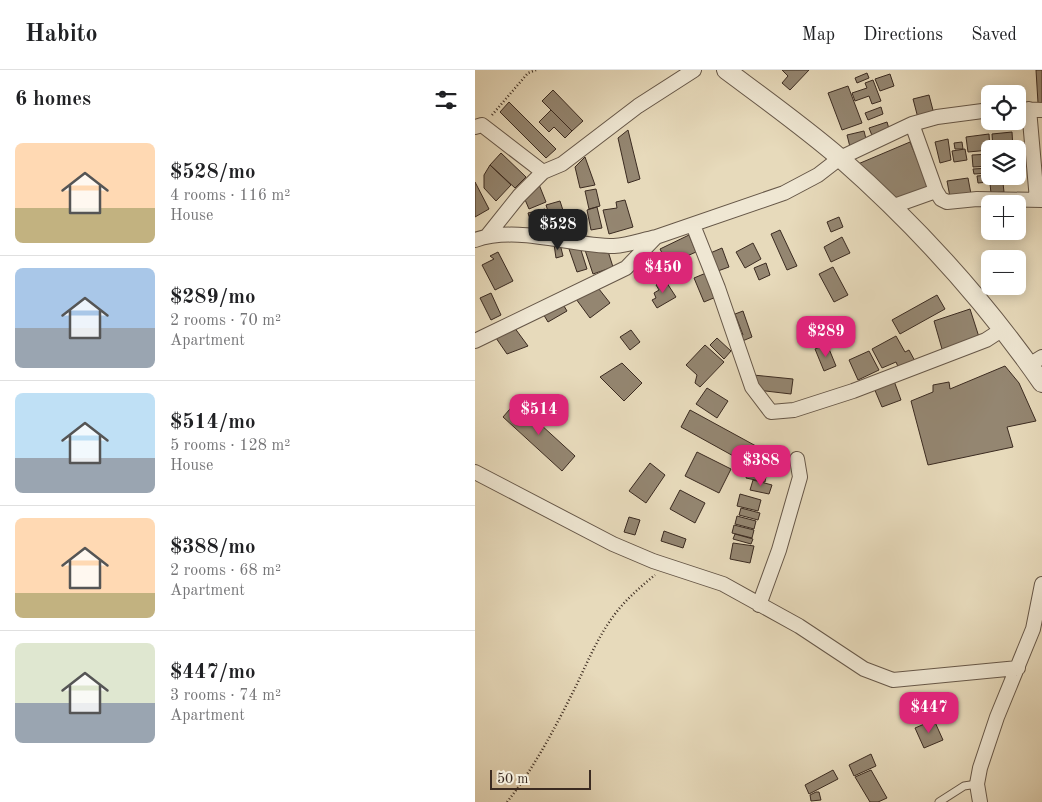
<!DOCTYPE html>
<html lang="en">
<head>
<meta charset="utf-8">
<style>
  :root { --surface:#fff; --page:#f6f6f6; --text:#202124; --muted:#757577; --line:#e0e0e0; --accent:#db2777 }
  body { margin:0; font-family:"Old Standard TT",serif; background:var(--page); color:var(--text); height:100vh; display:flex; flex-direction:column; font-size:19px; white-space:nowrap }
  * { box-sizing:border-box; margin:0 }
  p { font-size:16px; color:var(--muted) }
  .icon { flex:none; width:28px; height:28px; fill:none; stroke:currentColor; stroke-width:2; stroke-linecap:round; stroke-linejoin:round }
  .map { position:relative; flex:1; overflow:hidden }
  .side { display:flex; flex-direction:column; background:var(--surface); width:475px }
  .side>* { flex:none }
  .fabs { position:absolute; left:506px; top:15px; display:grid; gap:10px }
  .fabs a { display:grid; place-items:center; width:45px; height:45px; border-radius:8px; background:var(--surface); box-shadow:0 2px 12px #0003; font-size:25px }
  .scale { position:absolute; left:15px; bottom:12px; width:101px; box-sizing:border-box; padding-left:5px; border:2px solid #3b2b21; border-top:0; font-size:14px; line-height:18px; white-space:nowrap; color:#3b2b21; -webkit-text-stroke:4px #efe7d3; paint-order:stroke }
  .price { position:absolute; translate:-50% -42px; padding:0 11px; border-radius:10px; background:var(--accent); color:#fff; font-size:16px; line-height:32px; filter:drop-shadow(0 1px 2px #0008) }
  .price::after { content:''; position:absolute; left:50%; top:30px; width:15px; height:11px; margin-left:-8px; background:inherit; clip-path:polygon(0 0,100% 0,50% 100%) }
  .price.current { background:#222; color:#fff }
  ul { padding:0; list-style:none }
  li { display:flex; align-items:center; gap:15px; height:125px; padding:0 15px }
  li+li { border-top:1px solid var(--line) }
  li span { display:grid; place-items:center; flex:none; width:140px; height:100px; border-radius:8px; color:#555 }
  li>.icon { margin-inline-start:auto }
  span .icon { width:60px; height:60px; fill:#fffc; stroke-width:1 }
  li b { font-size:21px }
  h2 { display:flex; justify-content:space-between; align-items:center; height:60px; padding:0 15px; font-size:21px }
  header { display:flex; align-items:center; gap:30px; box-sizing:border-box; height:70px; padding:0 25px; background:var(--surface); border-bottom:1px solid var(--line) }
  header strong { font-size:24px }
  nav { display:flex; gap:28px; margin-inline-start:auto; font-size:18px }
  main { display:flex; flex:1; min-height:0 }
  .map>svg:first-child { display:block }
  .building { fill:#948671; stroke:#3b2b21 }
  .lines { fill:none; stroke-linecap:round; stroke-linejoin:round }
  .service-casing { stroke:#665748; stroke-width:9 }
  .minor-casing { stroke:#665748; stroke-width:16 }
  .tertiary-casing { stroke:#665748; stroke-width:20 }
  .path { stroke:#3b2b21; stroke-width:2.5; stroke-dasharray:1 2.5; stroke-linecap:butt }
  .service { stroke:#efe7d3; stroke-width:7 }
  .minor { stroke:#efe7d3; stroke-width:14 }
  .tertiary { stroke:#efe7d3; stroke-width:18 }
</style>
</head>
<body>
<header>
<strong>Habito</strong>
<nav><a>Map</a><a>Directions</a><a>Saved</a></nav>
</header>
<main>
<section class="side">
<h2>6 homes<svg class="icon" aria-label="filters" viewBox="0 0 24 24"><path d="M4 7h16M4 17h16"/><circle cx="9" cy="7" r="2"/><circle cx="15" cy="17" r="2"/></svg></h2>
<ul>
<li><span style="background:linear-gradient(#ffd9b3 65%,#c2b280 0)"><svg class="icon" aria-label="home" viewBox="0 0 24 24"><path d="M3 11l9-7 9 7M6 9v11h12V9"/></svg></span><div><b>$528/mo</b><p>4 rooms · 116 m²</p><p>House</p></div></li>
<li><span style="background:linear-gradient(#a9c7e8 60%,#9aa5b1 0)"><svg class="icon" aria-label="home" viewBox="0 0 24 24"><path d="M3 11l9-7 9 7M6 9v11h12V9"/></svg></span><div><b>$289/mo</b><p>2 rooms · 70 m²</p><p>Apartment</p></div></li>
<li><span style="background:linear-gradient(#bfe0f5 65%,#9aa5b1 0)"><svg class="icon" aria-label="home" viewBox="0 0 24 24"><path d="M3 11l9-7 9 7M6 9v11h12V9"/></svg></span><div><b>$514/mo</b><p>5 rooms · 128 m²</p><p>House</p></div></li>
<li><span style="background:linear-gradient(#ffd9b3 75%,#c2b280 0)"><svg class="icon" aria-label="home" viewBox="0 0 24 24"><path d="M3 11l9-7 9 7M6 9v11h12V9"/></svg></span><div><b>$388/mo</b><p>2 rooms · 68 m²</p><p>Apartment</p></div></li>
<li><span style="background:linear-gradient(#dfe7d0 60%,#9aa5b1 0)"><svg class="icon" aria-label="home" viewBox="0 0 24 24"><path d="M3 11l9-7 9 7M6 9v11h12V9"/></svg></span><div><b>$447/mo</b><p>3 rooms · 74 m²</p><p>Apartment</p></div></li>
</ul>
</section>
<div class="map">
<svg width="567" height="732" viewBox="0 0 567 732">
  <rect width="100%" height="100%" fill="#e7dabb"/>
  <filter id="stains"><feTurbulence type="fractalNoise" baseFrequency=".004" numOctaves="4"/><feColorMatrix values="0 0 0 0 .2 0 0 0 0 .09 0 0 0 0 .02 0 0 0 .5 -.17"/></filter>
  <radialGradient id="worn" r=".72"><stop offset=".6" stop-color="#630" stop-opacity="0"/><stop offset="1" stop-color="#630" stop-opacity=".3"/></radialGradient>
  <path class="building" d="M307,0H334L315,20L307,13L313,6Z
    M561,0H567V33H563Z
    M392,3L394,8L382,13L380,8Z
    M415,4L419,16L405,21L400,9Z
    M398,10L406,31L397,34L394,26L380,31L377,23L392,18L390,13Z
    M373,16L387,53L367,60L353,23Z
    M78,20L108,51L97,61L67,31Z
    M454,25L459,44L443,48L438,29Z
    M34,32L81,79L71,88L25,42Z
    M406,37L408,44L393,50L390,43Z
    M76,40L97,61L90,68L79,57L74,62L64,52Z
    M412,52L415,62L398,68L394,58Z
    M153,60L165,109L153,113L143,68Z
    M389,61L392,73L375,77L372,65Z
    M537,62L538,79H518L517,64Z
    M514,64L515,80L493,82L491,67Z
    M473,69L476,90L465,93L460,72Z
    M435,72L454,118L426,132L383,94Z
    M487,72L488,79H480L479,73Z
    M490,79L492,90L479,92L477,81Z
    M26,83L51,107L40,118L15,95Z
    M515,84V96L498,97L497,85Z
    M110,87L120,115L105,118L100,97Z
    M15,95L36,115L21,131L9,118V105Z
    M515,98V103L499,104L498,99Z
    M515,105L523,106L524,111L503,113L502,106Z
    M493,108L496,124L475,127L472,111Z
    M0,112L14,139L0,147Z
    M63,112L71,132L54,139L48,125Z
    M528,113L529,122L516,123L515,114Z
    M121,119L125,136L114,139L110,121Z
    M150,130L158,157L134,164L128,140L142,138L141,132Z
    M85,131L94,159L80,163L71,135Z
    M122,137L127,158L116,160L112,140Z
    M70,139L76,161L58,160L53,143Z
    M364,147L368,157L356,162L352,152Z
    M305,160L322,196L312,200L296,164Z
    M214,165L221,182L212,186L214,191L195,199L185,179Z
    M367,167L375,183L356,192L349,177Z
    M278,173L286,189L270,198L261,182Z
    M79,174H85L88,186L81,188Z
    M93,176L105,177L112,199L102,202Z
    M132,178L138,197L118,204L110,180Z
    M247,178L254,197L240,202L233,184Z
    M23,182L38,211L20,220L7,195L19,189L15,186Z
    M291,193L295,205L284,210L279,198Z
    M358,197L373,225L359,232L344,204Z
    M231,203L241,227L229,232L219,208Z
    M190,210L201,227L182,238L177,230L181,228L179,223L184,220L181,215Z
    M120,214L135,233L115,248L101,229Z
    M16,223L26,245L16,250L5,228Z
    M462,225L470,239L425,264L417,250Z
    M86,231L92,241L73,252L67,242Z
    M495,239L504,267L467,279L459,251Z
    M268,241L277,267L265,272L263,266L268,265L260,244Z
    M39,257L53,276L32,284L21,268Z
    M156,260L165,272L155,280L145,267Z
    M421,266L430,282L434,280L441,293L425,301L421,292L407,298L397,279Z
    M242,268L256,281L249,289L235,275Z
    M352,274L361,296L349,301L340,279Z
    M230,275L249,292L225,317L220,313L222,305L211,295Z
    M394,281L404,300L383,310L374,290Z
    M147,293L167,313L149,331L125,307Z
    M530,296L544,313L561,351L532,357L538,377L453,395L436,331L458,322V315L474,312L475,319Z
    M278,305L318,309L316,324L282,320Z
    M419,311L426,330L407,337L399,318Z
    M232,318L253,331L242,348L221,334Z
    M41,332L100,386L87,401L28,347Z
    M215,340L281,376L271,393L206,357Z
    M222,382L256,399L244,423L210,406Z
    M275,391L293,395L290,412L271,408Z
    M175,393L190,405L171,433L154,421Z
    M278,410L297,415L294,424L275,420Z
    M205,420L230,433L220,453L195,439Z
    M265,424L286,430L283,441L262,436Z
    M266,438L285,443L283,450L264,445Z
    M262,446L281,451L279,459L260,454Z
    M154,447L165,450L160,465L149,462Z
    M259,455L279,460L277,468L257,463Z
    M189,461L211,469L208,478L186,471Z
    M260,464L278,469L276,474L258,469Z
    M258,473L279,476L275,493L255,489Z
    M459,650L468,670L449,678L440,658Z
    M396,684L401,696L379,706L374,695Z
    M358,700L363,709L334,724L330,715Z
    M396,700L412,728L403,732H395L380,707Z
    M341,722H344L346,730L336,731L335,725Z"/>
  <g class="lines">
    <g class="service-casing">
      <path id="service" d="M464,732L489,716L502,714"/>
    </g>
    <g class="minor-casing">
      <path id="minor" d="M542,39L567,40
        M554,39L562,130
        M437,54L461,121
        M0,57L7,55L68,102
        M416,137L461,121L466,129L472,132L502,129L567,130
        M218,155L243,218L277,317L296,342L319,340L378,321L511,270L528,259
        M12,166L44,126L68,102L87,94L163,36L219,0
        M0,170C44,155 94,176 139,176C153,175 167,170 181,167
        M0,271L151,198L181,167L309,123L343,105L365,88L437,54L462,47L515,40
        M554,295L567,287
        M0,402L138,474L178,491L248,514L324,556L389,599L418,610L543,598
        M284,535L304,480L325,407L322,389
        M505,732L502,714L505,698L522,647L558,559L567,514"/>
    </g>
    <g class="tertiary-casing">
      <path id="tertiary" d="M251,0C290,29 329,57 365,88C441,155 510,231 567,313"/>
    </g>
    <path class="path" d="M17,45L53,3L61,0
      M32,732C60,697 81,656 101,616C112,593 122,569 137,548C149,531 164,518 180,505"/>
    <use href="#service" class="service"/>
    <use href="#minor" class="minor"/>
    <use href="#tertiary" class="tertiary"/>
  </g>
  <rect width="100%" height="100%" filter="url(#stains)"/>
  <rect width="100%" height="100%" fill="url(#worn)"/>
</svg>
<div class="fabs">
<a><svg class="icon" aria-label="locate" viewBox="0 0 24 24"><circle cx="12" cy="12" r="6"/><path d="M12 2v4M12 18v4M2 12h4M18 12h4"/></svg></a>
<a><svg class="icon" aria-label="layers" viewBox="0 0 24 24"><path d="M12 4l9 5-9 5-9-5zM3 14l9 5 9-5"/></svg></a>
<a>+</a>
<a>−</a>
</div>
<div class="scale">50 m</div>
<b class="price current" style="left:83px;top:181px">$528</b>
<b class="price" style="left:188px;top:224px">$450</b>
<b class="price" style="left:351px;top:288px">$289</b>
<b class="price" style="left:64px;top:366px">$514</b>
<b class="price" style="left:286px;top:417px">$388</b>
<b class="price" style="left:454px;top:664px">$447</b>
</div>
</main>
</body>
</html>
